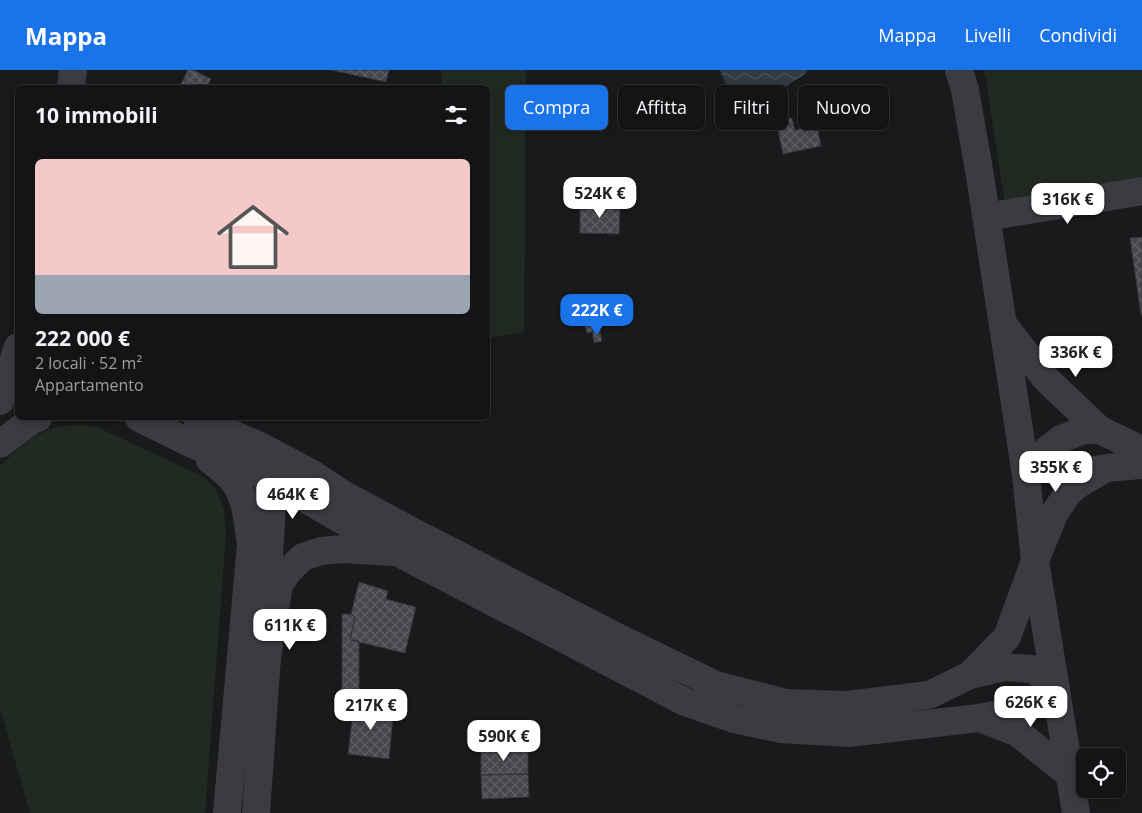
<!DOCTYPE html>
<html lang="it">
<head>
<meta charset="utf-8">
<style>
  :root { --surface:#131415; --page:#1c1d1e; --text:#f1f3f6; --muted:#9d9ea0; --line:#323334; --accent:#1a73e8 }
  body { margin:0; font-family:"Open Sans",sans-serif; background:var(--page); color:var(--text); height:100vh; display:flex; flex-direction:column; font-size:19px; white-space:nowrap }
  * { box-sizing:border-box; margin:0 }
  p { font-size:16px; color:var(--muted) }
  .icon { flex:none; width:28px; height:28px; fill:none; stroke:currentColor; stroke-width:2; stroke-linecap:round; stroke-linejoin:round }
  .map { position:relative; flex:1; overflow:hidden }
  .drawer { position:absolute; left:15px; top:15px; width:475px; height:335px; display:flex; flex-direction:column; background:var(--surface); border-radius:8px; box-shadow:0 2px 12px #0003,0 0 0 1px var(--line) }
  .drawer>* { flex:none }
  .banner { position:absolute; left:505px; top:15px; width:475px; height:45px; display:flex; gap:10px }
  .tools { position:absolute; left:1076px; top:678px; display:grid; gap:10px }
  .tools a { display:grid; place-items:center; width:50px; height:50px; border-radius:8px; background:var(--surface); box-shadow:0 2px 12px #0003,0 0 0 1px var(--line); font-size:25px }
  .price { position:absolute; translate:-50% -42px; padding:0 11px; border-radius:10px; background:#fff; color:#222; font-size:16px; line-height:32px; filter:drop-shadow(0 1px 2px #0008) }
  .price::after { content:''; position:absolute; left:50%; top:30px; width:15px; height:11px; margin-left:-8px; background:inherit; clip-path:polygon(0 0,100% 0,50% 100%) }
  .price.active { background:var(--accent); color:#fff }
  ul { padding:0; list-style:none }
  li { display:grid; align-content:center; gap:10px; height:265px; padding:0 20px }
  li+li { border-top:1px solid var(--line) }
  li span { display:grid; place-items:center; height:155px; border-radius:8px; color:#555 }
  li>.icon { margin-inline-start:auto }
  span .icon { width:90px; height:90px; fill:#fffc; stroke-width:1 }
  li b { font-size:21px }
  h2 { display:flex; justify-content:space-between; align-items:center; height:60px; padding:0 20px; font-size:21px }
  .tag { padding:0 18px; border-radius:8px; background:var(--surface); box-shadow:0 2px 12px #0003,0 0 0 1px var(--line); font-size:18px; line-height:45px }
  .tag.active { background:var(--accent); color:#fff }
  header { display:flex; align-items:center; gap:30px; box-sizing:border-box; height:70px; padding:0 25px; background:var(--accent); color:#fff }
  header strong { font-size:24px }
  nav { display:flex; gap:28px; margin-inline-start:auto; font-size:18px }
  .map>svg:first-child { display:block }
  .grass { fill:#212a22 }
  .water { fill:url(#water-waves) }
  .building { fill:url(#building-cross-hatch); stroke:#333438 }
  .lines { fill:none; stroke-linecap:round; stroke-linejoin:round }
  .minor { stroke:#3a3c41; stroke-width:28 }
</style>
</head>
<body>
<header>
<strong>Mappa</strong>
<nav><a>Mappa</a><a>Livelli</a><a>Condividi</a></nav>
</header>
<div class="map">
<svg width="1142" height="743" viewBox="0 0 1142 743">
  <defs>
    <pattern id="water-waves" width="16" height="10" patternUnits="userSpaceOnUse" patternTransform="scale(1.25)"><rect width="16" height="10" fill="#2f3a41"/><path d="M0 5q4-4 8 0t8 0" fill="none" stroke="#4a545a"/></pattern>
    <pattern id="building-cross-hatch" width="8" height="8" patternUnits="userSpaceOnUse" patternTransform="scale(1.25)"><rect width="8" height="8" fill="#46474c"/><path d="M0 0l8 8M0 8l8-8" fill="none" stroke="#5e5f64"/></pattern>
  </defs>
  <rect width="100%" height="100%" fill="#191a1c"/>
  <path class="grass" d="M441,0H526L524,262L488,268V18L442,17Z
    M983,0H1142V113L1005,135L986,10Z
    M83,355L99,358L204,407L216,420L224,439L226,464L205,743H30L0,638V396C18,379 38,359 63,356C70,355 77,355 83,355Z"/>
  <path class="water" d="M720,0H808L805,4L759,34L747,37L739,34L730,25Z"/>
  <path class="building" d="M188,0H193L211,9L206,18H179Z
    M331,0H389L386,12Z
    M792,48L795,60L817,55L821,76L783,84L776,51Z
    M580,135L620,136L619,164L580,163Z
    M1142,167V244L1141,245L1130,168Z
    M598,250L600,260L587,263L584,253Z
    M600,260L602,271L594,273L592,261Z
    M359,512L388,521L386,529L416,537L405,583L350,570L355,547L351,544Z
    M342,544H351L355,547L350,570L359,571V626H342Z
    M354,634L394,638L389,689L348,684Z
    M527,651L528,680L481,681L480,652Z
    M528,680V704L481,705V681Z
    M528,704L529,727L482,729L481,705Z"/>
  <g class="lines">
    <path class="minor" d="M959,0L965,20L980,106L1026,405L1035,491L1076,743
      M71,18L73,0
      M986,147L1142,121
      M1003,254L1045,308L1100,360L1142,380
      M0,331L18,277
      M139,348L192,374L266,406L397,482L685,632L734,649L781,659L848,663L979,648L1018,663L1070,705
      M197,348L216,357L260,376L311,403L341,423L406,458L613,565L716,615L786,633L847,635L929,625L970,605L1007,567L1035,491L1054,444L1068,423L1080,413L1106,398L1142,395
      M0,374L32,350L38,348
      M1024,383L1036,393L1070,405L1100,399
      M210,390C217,395 225,401 231,408C247,426 247,451 251,474L227,743
      M260,396C268,409 271,421 272,437L266,533
      M1026,405L1043,383L1061,369L1084,360H1100
      M970,605L1004,597L1032,599L1055,614C1044,625 1031,637 1015,641C1004,644 991,645 979,648
      M256,743L267,587L279,515L288,501L303,487L321,481L343,479L391,482"/>
  </g>
</svg>
<div class="tools">
<a><svg class="icon" aria-label="locate" viewBox="0 0 24 24"><circle cx="12" cy="12" r="6"/><path d="M12 2v4M12 18v4M2 12h4M18 12h4"/></svg></a>
</div>
<b class="price" style="left:600px;top:149px">524K €</b>
<b class="price" style="left:1068px;top:155px">316K €</b>
<b class="price active" style="left:597px;top:266px">222K €</b>
<b class="price" style="left:1076px;top:308px">336K €</b>
<b class="price" style="left:1056px;top:423px">355K €</b>
<b class="price" style="left:293px;top:450px">464K €</b>
<b class="price" style="left:290px;top:581px">611K €</b>
<b class="price" style="left:1031px;top:658px">626K €</b>
<b class="price" style="left:371px;top:661px">217K €</b>
<b class="price" style="left:504px;top:692px">590K €</b>
<div class="banner">
<a class="tag active">Compra</a>
<a class="tag">Affitta</a>
<a class="tag">Filtri</a>
<a class="tag">Nuovo</a>
</div>
<section class="drawer">
<h2>10 immobili<svg class="icon" aria-label="filters" viewBox="0 0 24 24"><path d="M4 7h16M4 17h16"/><circle cx="9" cy="7" r="2"/><circle cx="15" cy="17" r="2"/></svg></h2>
<ul>
<li><span style="background:linear-gradient(#f6c9c9 75%,#9aa5b1 0)"><svg class="icon" aria-label="home" viewBox="0 0 24 24"><path d="M3 11l9-7 9 7M6 9v11h12V9"/></svg></span><div><b>222 000 €</b><p>2 locali · 52 m²</p><p>Appartamento</p></div></li>
</ul>
</section>
</div>
</body>
</html>
